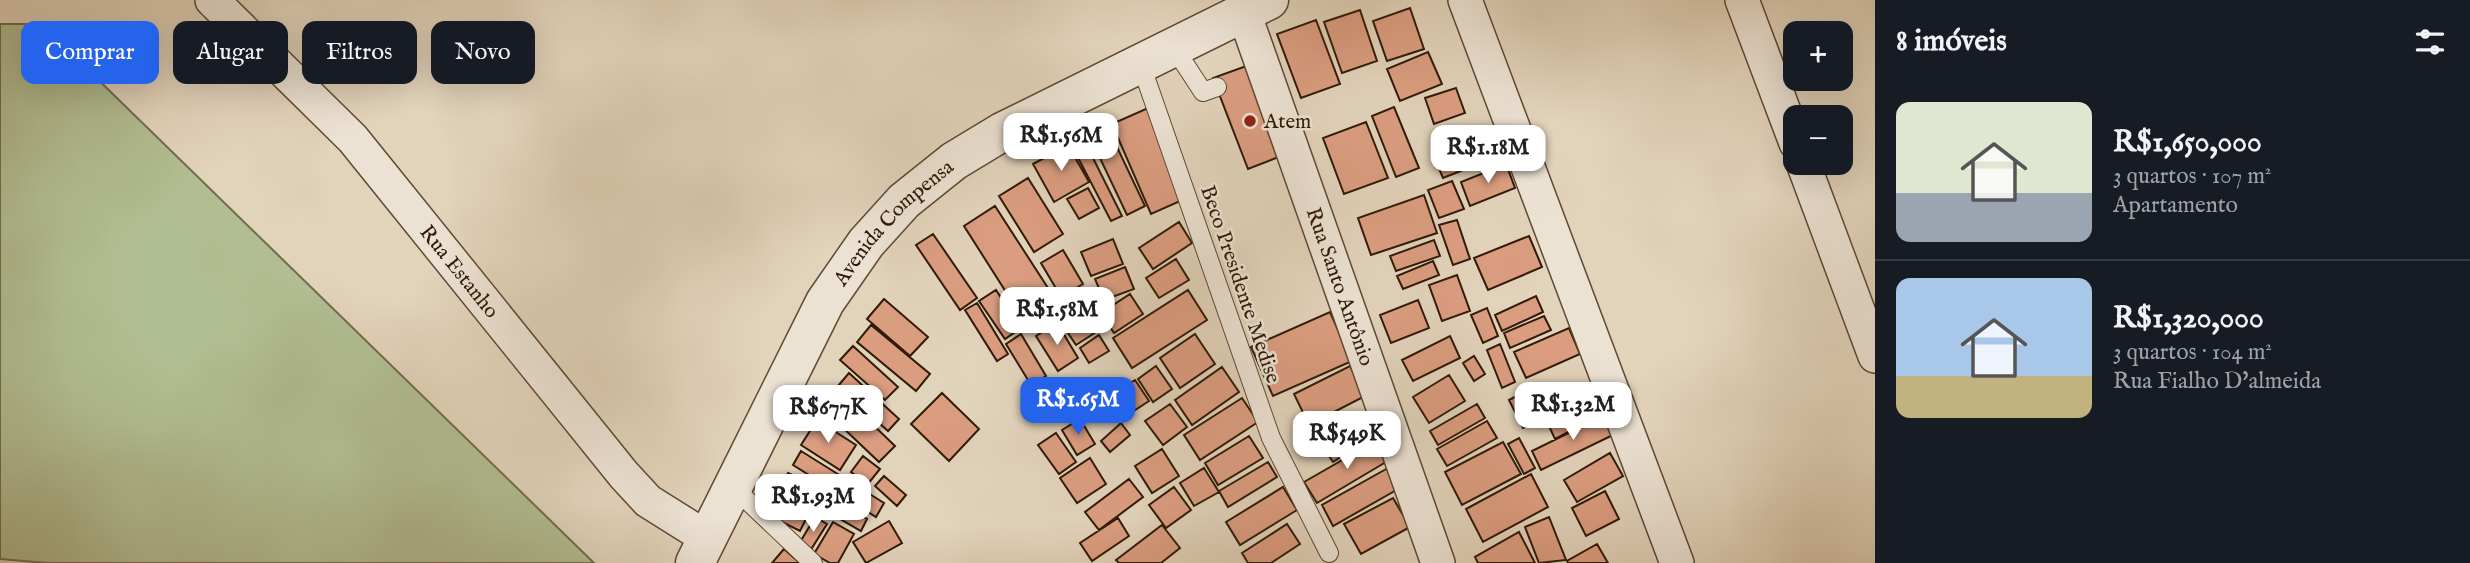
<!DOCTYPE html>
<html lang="pt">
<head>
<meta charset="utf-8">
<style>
  :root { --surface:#171b24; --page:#242831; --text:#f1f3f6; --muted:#9ea1a6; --line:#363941; --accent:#2563eb }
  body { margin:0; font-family:"IM FELL English",serif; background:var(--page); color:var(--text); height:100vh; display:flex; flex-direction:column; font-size:26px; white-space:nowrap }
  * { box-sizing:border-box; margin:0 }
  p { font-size:23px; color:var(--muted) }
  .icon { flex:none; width:38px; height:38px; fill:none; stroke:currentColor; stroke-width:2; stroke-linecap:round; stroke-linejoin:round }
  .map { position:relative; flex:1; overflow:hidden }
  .side { display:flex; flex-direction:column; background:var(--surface); width:595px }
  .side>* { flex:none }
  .banner { position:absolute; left:21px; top:21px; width:665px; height:63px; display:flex; gap:14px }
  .buttons { position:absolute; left:1783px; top:21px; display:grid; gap:14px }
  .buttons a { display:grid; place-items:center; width:70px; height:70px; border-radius:14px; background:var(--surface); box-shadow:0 7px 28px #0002; font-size:35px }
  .price { position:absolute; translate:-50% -60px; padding:0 16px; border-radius:14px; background:#fff; color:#222; font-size:23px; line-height:46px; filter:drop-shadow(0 2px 4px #0008) }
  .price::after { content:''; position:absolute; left:50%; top:42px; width:21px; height:16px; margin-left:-10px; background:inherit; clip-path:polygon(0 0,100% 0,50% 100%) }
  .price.active { background:var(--accent); color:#fff }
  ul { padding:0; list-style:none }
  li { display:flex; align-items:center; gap:21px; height:175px; padding:0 21px }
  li+li { border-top:2px solid var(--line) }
  li span { display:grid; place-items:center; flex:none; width:196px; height:140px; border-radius:14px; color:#555 }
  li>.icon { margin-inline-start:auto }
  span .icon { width:84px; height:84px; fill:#fffc; stroke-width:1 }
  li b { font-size:30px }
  h2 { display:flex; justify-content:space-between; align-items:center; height:84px; padding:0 21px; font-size:30px }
  .pill { padding:0 24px; border-radius:14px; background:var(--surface); box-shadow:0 7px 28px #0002; font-size:24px; line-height:63px }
  .pill.active { background:var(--accent); color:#fff }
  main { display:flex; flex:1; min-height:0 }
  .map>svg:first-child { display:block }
  .green { fill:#b1bd92; stroke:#706c4c; stroke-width:2 }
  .building { fill:#db9d80; stroke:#301b06; stroke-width:2 }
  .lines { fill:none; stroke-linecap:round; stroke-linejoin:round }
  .service-casing { stroke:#5c4933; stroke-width:20 }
  .minor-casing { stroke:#5c4933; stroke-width:36 }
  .tertiary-casing { stroke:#5c4933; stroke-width:41 }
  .service { stroke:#ece2d3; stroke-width:18 }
  .minor { stroke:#ece2d3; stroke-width:33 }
  .tertiary { stroke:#ece2d3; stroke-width:38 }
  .poi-dot { fill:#8f2418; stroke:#ece2d3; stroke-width:2.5 }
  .labels { text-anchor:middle; stroke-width:5; stroke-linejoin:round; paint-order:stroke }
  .poi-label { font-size:21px; fill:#301b06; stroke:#ece2d3; text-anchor:start }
  .street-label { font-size:21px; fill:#301b06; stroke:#ece2d3 }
</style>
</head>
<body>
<main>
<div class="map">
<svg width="1875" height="563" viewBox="0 0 1875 563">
  <rect width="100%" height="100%" fill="#e2d3bb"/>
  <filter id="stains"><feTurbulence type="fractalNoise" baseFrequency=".00286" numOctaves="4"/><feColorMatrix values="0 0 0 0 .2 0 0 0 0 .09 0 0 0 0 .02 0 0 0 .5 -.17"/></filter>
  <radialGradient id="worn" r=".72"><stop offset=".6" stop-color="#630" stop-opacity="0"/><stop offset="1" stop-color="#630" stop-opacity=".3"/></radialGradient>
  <path class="green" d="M41,24L594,563H47L0,559V24Z"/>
  <path class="building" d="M1410,8L1424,49L1387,61L1373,21Z
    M1360,10L1377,61L1342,73L1324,22Z
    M1316,20L1340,84L1301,98L1277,34Z
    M1428,52L1442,84L1400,101L1387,69Z
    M1249,65L1284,155L1248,169L1213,78Z
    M1456,88L1465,113L1434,124L1425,98Z
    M1394,107L1419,168L1396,177L1372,116Z
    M1148,108L1187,198L1151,214L1112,124Z
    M1366,122L1388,178L1344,194L1323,138Z
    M1107,126L1145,206L1127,215L1089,135Z
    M1496,135L1504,154L1443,178L1435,159Z
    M1085,142L1122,216L1111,221L1073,148Z
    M1068,145L1089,182L1054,202L1033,164Z
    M1506,164L1515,188L1470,206L1461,182Z
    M1028,178L1063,234L1034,252L999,196Z
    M1452,181L1464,209L1439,218L1428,190Z
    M1088,188L1099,208L1079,219L1067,199Z
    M1424,195L1437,233L1371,255L1358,218Z
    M995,206L1057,302L1025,322L964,226Z
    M1457,220L1470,259L1453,265L1439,225Z
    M1179,222L1192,243L1153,269L1139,248Z
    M933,234L977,298L960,310L916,245Z
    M1529,236L1542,267L1488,290L1474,258Z
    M1113,239L1123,264L1091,276L1081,252Z
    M1434,240L1440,256L1396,271L1390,256Z
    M1063,250L1083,284L1061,297L1041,263Z
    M1176,259L1189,280L1159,298L1146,278Z
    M1433,261L1439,275L1403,289L1397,276Z
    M1125,267L1134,289L1104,300L1095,279Z
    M1457,275L1470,311L1442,321L1429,285Z
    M1083,288L1091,301L1061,319L1053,307Z
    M996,290L1021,328L1005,339L979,301Z
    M1188,290L1207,320L1132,368L1113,338Z
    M1130,294L1143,314L1114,333L1101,313Z
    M1536,296L1543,312L1502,331L1495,315Z
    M884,299L928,337L910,356L867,319Z
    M1418,300L1429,328L1391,343L1380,315Z
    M977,303L1008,354L997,361L965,310Z
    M1093,304L1107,325L1076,345L1062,324Z
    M1487,308L1498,336L1483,343L1471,315Z
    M1330,312L1352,361L1273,396L1251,347Z
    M1544,316L1551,330L1510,348L1504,333Z
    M1057,323L1078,358L1058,371L1036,336Z
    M871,325L930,374L916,391L857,342Z
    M1569,328L1580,354L1526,378L1514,352Z
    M1021,334L1046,376L1031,385L1006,344Z
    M1195,334L1215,364L1180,388L1160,358Z
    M1099,335L1109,351L1089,363L1080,348Z
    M1450,336L1460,358L1413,381L1402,360Z
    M1500,344L1515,382L1502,388L1487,350Z
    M853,346L898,387L885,400L840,360Z
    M1474,356L1485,374L1474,381L1463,363Z
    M1156,366L1172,389L1153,402L1138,379Z
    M1350,366L1365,396L1309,425L1294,394Z
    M1222,367L1239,392L1192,425L1175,400Z
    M849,373L899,419L888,431L838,386Z
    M1449,375L1465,401L1429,423L1413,397Z
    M1135,380L1149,401L1118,421L1104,399Z
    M1538,385L1552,414L1523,428L1509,400Z
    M836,389L895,446L879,462L820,406Z
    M942,393L979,429L949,461L911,424Z
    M1592,397L1601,415L1555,439L1546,420Z
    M1242,398L1258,422L1200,460L1184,435Z
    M1170,404L1187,427L1163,445L1145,421Z
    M1477,404L1485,418L1438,445L1430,431Z
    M1605,415L1615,434L1541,470L1532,451Z
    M1366,417L1376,434L1333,462L1322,446Z
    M1080,419L1095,444L1077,455L1062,430Z
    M817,420L856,445L840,470L801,445Z
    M1487,421L1497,438L1447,466L1437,449Z
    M1121,423L1130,435L1110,452L1101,441Z
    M1056,433L1076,462L1059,474L1038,445Z
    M1249,436L1263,458L1218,485L1205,463Z
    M1519,438L1535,468L1524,474L1508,444Z
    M1379,439L1391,459L1317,503L1304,482Z
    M1503,442L1521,474L1462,505L1445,472Z
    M1162,449L1179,476L1152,493L1135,466Z
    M801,451L884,503L876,517L793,465Z
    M1610,453L1623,476L1577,502L1564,480Z
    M863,456L880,469L867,485L851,472Z
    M1090,458L1106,484L1077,503L1060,478Z
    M1268,462L1277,477L1228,507L1219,491Z
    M1204,468L1219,492L1194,506L1180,483Z
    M1388,468L1400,488L1333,526L1322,505Z
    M788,473L821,489L800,531L768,515Z
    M1531,474L1548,507L1483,542L1466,509Z
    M884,476L906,495L897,506L875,486Z
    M1129,479L1143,497L1099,530L1085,512Z
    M1174,487L1191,510L1166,528L1149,505Z
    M1283,487L1297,510L1240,545L1226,522Z
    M1605,491L1619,519L1586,536L1572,508Z
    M828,496L867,519L861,531L821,508Z
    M1393,498L1410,527L1361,554L1344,524Z
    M815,517L827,524L810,551L799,544Z
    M1549,517L1566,560L1539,563L1525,527Z
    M1118,518L1129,536L1092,561L1080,543Z
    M889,521L902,543L866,563L853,542Z
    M833,522L854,534L838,563H830L814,554Z
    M1287,524L1300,544L1271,563H1248L1242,553Z
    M1162,525L1180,548L1161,563H1119L1116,560Z
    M1519,532L1535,563H1478L1475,557Z
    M1597,544L1608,563H1568L1567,561Z
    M784,549L800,563H772Z"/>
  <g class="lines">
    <g class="service-casing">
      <path id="service" d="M1173,46L1203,92L1217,87
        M1140,62L1271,438L1329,553
        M733,487L813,563"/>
    </g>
    <g class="minor-casing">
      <g id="minor">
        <path id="s1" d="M212,0L353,139L624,475L648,501L707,538"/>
        <path d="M1465,0L1677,563"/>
        <path d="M1742,0L1796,143"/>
        <path id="s2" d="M1244,13L1438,563"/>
        <path d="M1803,163L1875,356"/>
      </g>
    </g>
    <g class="tertiary-casing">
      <g id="tertiary">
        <path id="s3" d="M695,563L825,302L866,243L904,201L954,161L1002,132L1269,0"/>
      </g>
    </g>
    <use href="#service" class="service"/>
    <use href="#minor" class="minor"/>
    <use href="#tertiary" class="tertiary"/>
  </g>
  <circle class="poi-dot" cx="1250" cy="121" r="7"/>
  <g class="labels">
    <g class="poi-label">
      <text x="1264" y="128">Atem</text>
    </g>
    <g class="street-label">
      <text dy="7" stroke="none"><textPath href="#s3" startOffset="397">Avenida Compensa</textPath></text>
      <text dy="7" stroke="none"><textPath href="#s1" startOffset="368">Rua Estanho</textPath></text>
      <text transform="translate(1241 284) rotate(71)" y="7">Beco Presidente Medise</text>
      <text dy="7" stroke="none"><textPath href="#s2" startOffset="290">Rua Santo Antônio</textPath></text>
    </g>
  </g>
  <rect width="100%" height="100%" filter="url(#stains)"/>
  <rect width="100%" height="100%" fill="url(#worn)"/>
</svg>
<div class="buttons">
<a>+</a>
<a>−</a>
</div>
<b class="price" style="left:1061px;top:173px">R$1.56M</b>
<b class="price" style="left:1488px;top:185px">R$1.18M</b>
<b class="price" style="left:1057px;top:347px">R$1.58M</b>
<b class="price active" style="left:1078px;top:437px">R$1.65M</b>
<b class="price" style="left:1573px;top:442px">R$1.32M</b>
<b class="price" style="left:828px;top:445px">R$677K</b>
<b class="price" style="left:1347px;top:471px">R$549K</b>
<b class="price" style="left:813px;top:534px">R$1.93M</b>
<div class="banner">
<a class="pill active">Comprar</a>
<a class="pill">Alugar</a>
<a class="pill">Filtros</a>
<a class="pill">Novo</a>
</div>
</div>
<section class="side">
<h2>8 imóveis<svg class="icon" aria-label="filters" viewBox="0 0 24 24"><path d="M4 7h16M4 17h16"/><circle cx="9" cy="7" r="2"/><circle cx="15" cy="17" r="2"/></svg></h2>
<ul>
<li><span style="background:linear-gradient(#dfe7d0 65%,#9aa5b1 0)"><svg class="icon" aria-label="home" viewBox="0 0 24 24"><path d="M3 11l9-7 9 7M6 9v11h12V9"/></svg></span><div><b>R$1,650,000</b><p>3 quartos · 107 m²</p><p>Apartamento</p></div></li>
<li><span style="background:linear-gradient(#a9c7e8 70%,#c2b280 0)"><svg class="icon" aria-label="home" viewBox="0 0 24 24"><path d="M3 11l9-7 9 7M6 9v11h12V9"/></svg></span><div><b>R$1,320,000</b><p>3 quartos · 104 m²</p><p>Rua Fialho D'almeida</p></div></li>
</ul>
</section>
</main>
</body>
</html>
